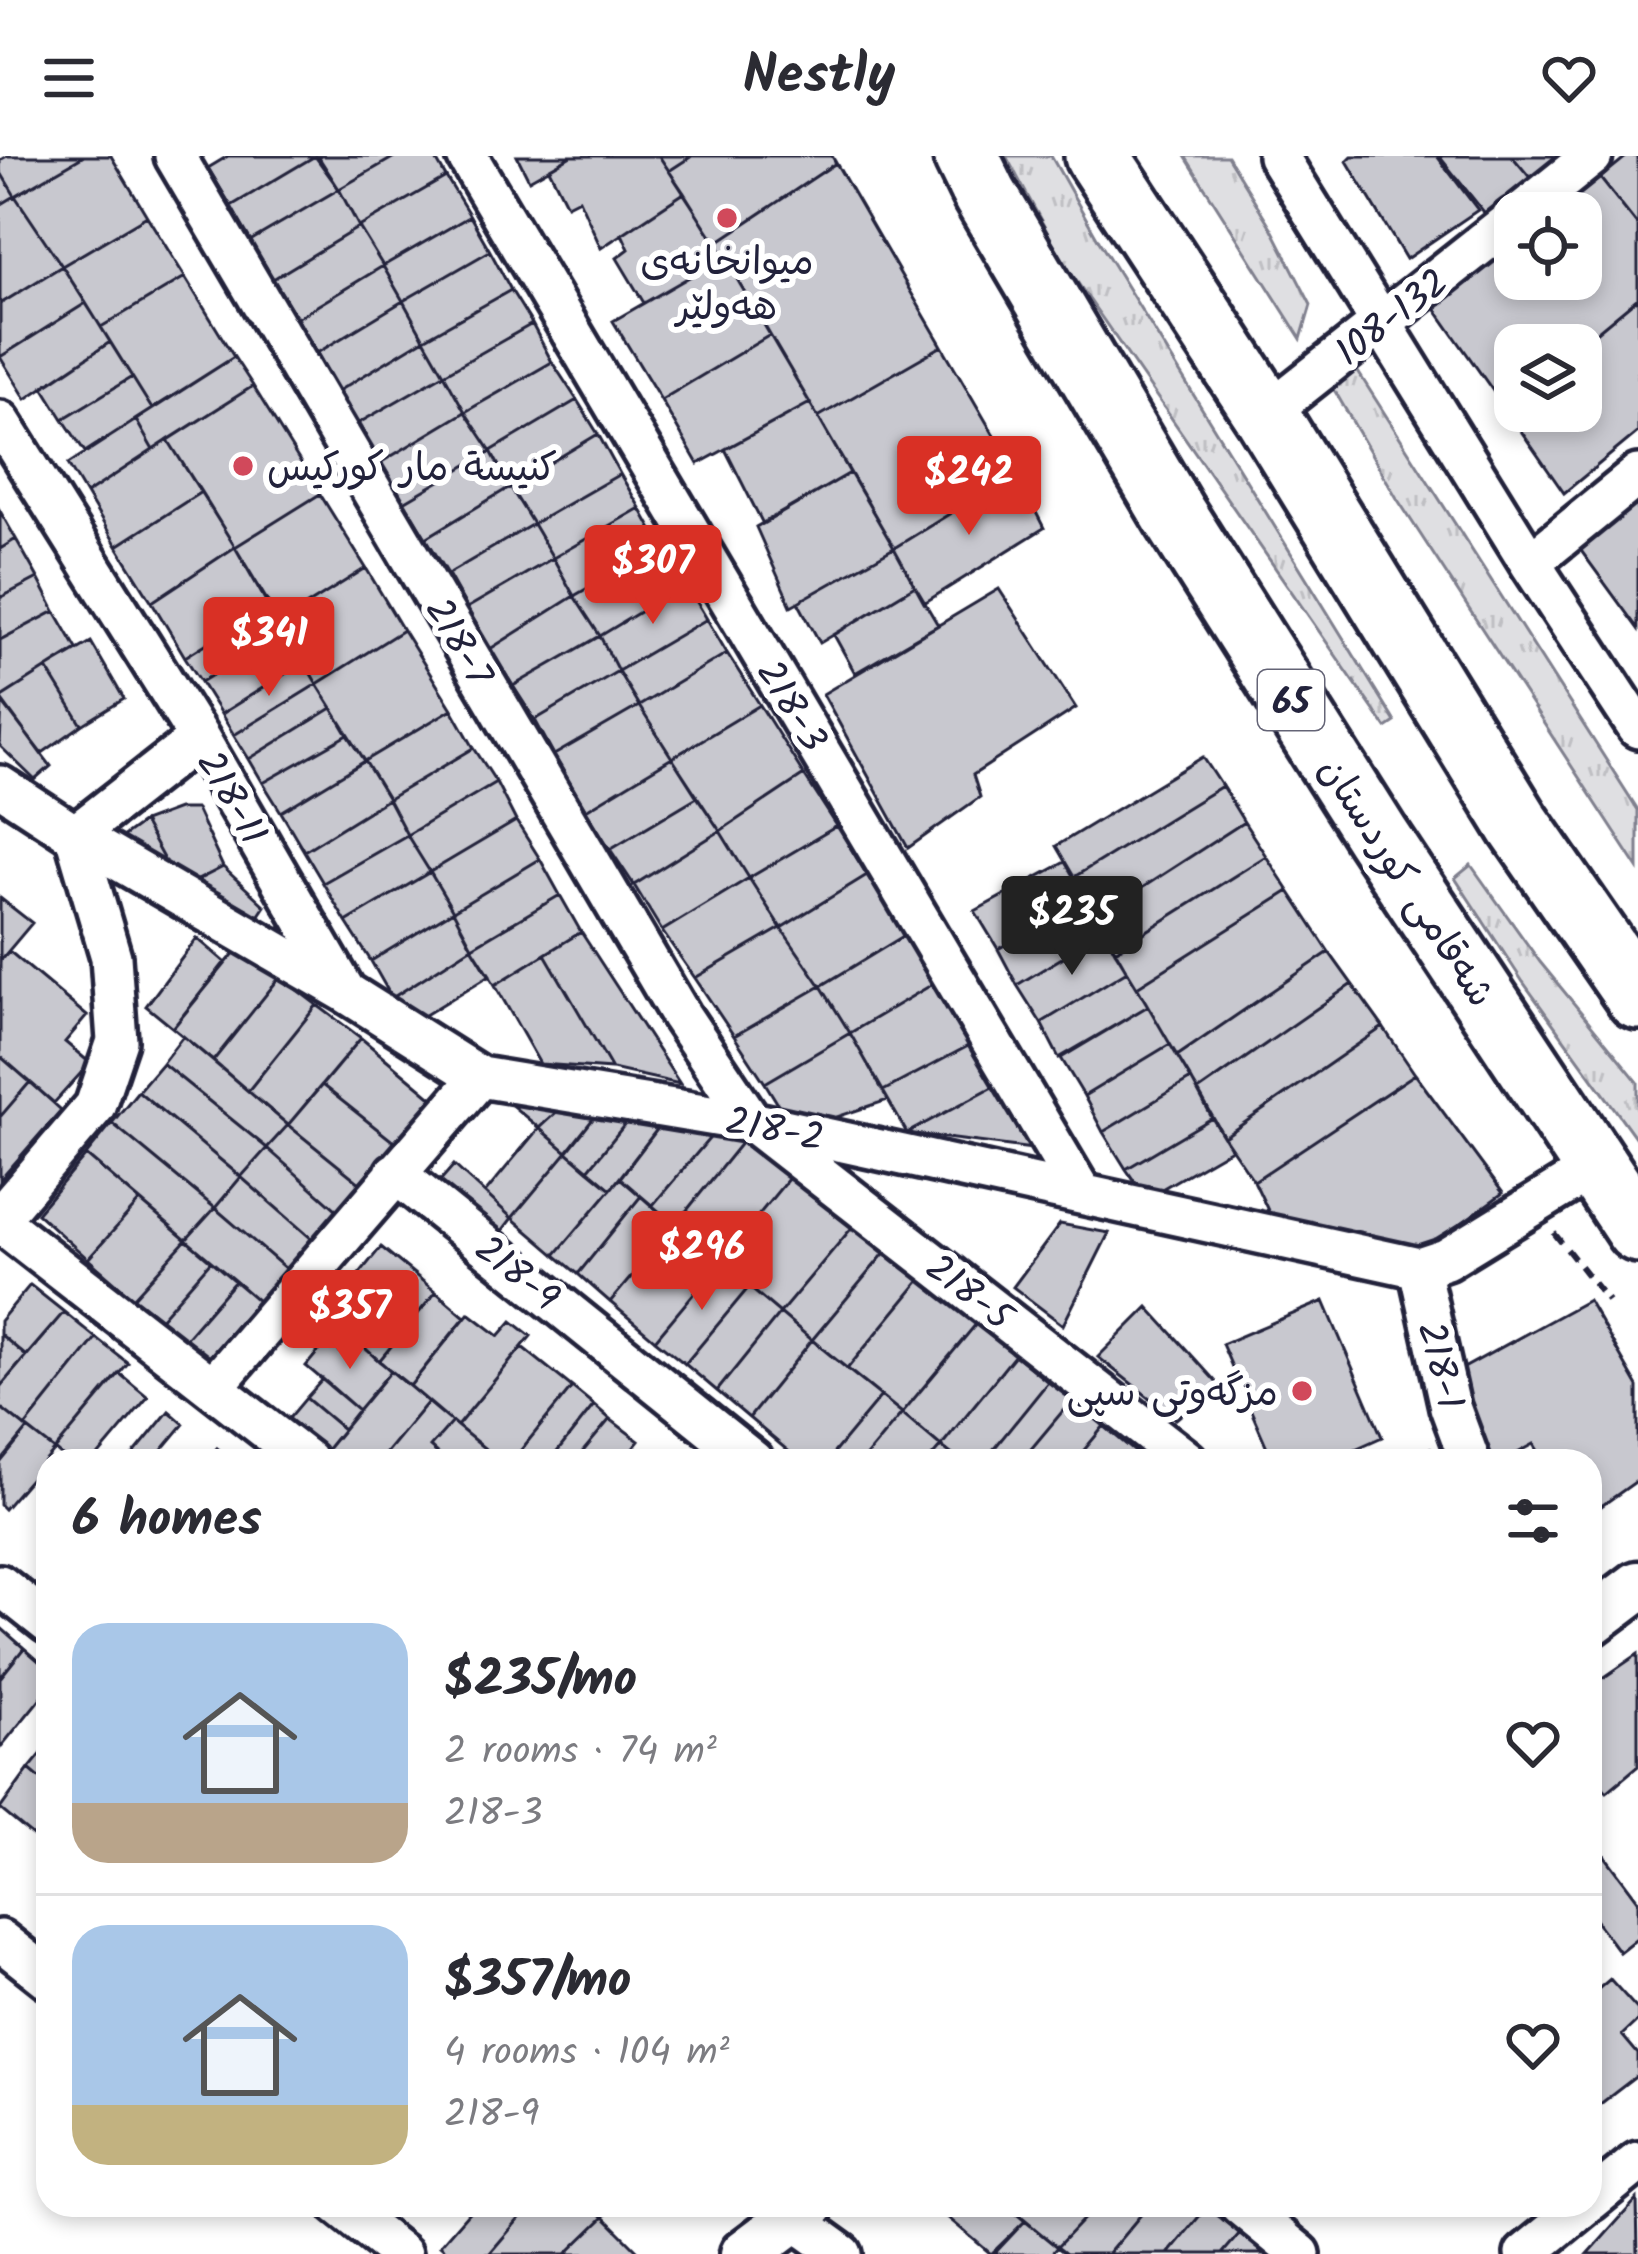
<!DOCTYPE html>
<html lang="en">
<head>
<meta charset="utf-8">
<style>
  :root { --surface:#fff; --page:#f2f2f3; --text:#2b2b33; --muted:#7c7c81; --line:#e1e1e2; --accent:#d93025 }
  body { margin:0; font-family:Kalam,"Playpen Sans Arabic",sans-serif; background:var(--page); color:var(--text); height:100vh; display:flex; flex-direction:column; font-size:45px; white-space:nowrap }
  * { box-sizing:border-box; margin:0 }
  p { font-size:39px; color:var(--muted) }
  .icon { flex:none; width:66px; height:66px; fill:none; stroke:currentColor; stroke-width:2; stroke-linecap:round; stroke-linejoin:round }
  .map { position:relative; flex:1; overflow:hidden }
  .side { position:absolute; left:36px; top:1293px; width:1566px; height:768px; display:flex; flex-direction:column; background:var(--surface); border-radius:36px; box-shadow:0 6px 18px #0003 }
  .side>* { flex:none }
  .controls { position:absolute; left:1494px; top:36px; display:grid; gap:24px }
  .controls a { display:grid; place-items:center; width:108px; height:108px; border-radius:24px; background:var(--surface); box-shadow:0 6px 18px #0003; font-size:60px }
  .price { position:absolute; translate:-50% -102px; padding:0 27px; border-radius:12px; background:var(--accent); color:#fff; font-size:39px; line-height:78px; filter:drop-shadow(0 3px 6px #0008) }
  .price::after { content:''; position:absolute; left:50%; top:72px; width:36px; height:27px; margin-left:-18px; background:inherit; clip-path:polygon(0 0,100% 0,50% 100%) }
  .price.current { background:#222; color:#fff }
  ul { padding:0; list-style:none }
  li { display:flex; align-items:center; gap:36px; height:300px; padding:0 36px }
  li+li { border-top:3px solid var(--line) }
  li span { display:grid; place-items:center; flex:none; width:336px; height:240px; border-radius:36px; color:#555 }
  li>.icon { margin-inline-start:auto }
  span .icon { width:144px; height:144px; fill:#fffc; stroke-width:1 }
  li b { font-size:51px }
  h2 { display:flex; justify-content:space-between; align-items:center; height:144px; padding:0 36px; font-size:51px }
  header { display:flex; justify-content:space-between; align-items:center; height:156px; padding:0 36px; background:var(--surface); font-size:54px; font-weight:700 }
  .map>svg:first-child { display:block }
  .grass { fill:url(#grass-tufts); stroke:#80808e; stroke-width:3 }
  .building { fill:#c8c8cf; stroke:#22223b; stroke-width:3 }
  .lines { fill:none; stroke-linecap:round; stroke-linejoin:round }
  .minor-casing { stroke:#22223b; stroke-width:48 }
  .tertiary-casing { stroke:#22223b; stroke-width:57 }
  .trunk-casing { stroke:#22223b; stroke-width:72 }
  .path { stroke:#22223b; stroke-width:6; stroke-dasharray:12 9; stroke-linecap:butt }
  .minor { stroke:#fff; stroke-width:39 }
  .tertiary { stroke:#fff; stroke-width:48 }
  .trunk { stroke:#fff; stroke-width:63 }
  .poi-dot { fill:#d1495b; stroke:#fff; stroke-width:4.5 }
  .labels { text-anchor:middle; stroke-width:12; stroke-linejoin:round; paint-order:stroke }
  .shield { fill:#fff; stroke:#646476; stroke-width:3 }
  .shield-label { font-size:36px; font-weight:bold; fill:#22223b }
  .poi-label { font-size:39px; fill:#22223b; stroke:#fff }
  .street-label { font-size:39px; fill:#22223b; stroke:#fff }
</style>
</head>
<body>
<header><svg class="icon" aria-label="menu" viewBox="0 0 24 24"><path d="M4 6h16M4 12h16M4 18h16"/></svg>Nestly<svg class="icon" aria-label="heart" viewBox="0 0 24 24"><path d="M12 20l-8-8c-3-5 5-10 8-4 3-6 11-1 8 4z"/></svg></header>
<div class="map">
<svg width="1638" height="2098" viewBox="0 0 1638 2098">
  <defs>
    <pattern id="grass-tufts" width="24" height="20" patternUnits="userSpaceOnUse" patternTransform="scale(3)"><rect width="24" height="20" fill="#dfdfe2"/><path d="M3 7l-1-3M5 7V3M7 7l1-3M15 17l-1-3M17 17v-4M19 17l1-3" fill="none" stroke="#bfbfc3"/></pattern>
  </defs>
  <rect width="100%" height="100%" fill="#fff"/>
  <filter id="ink" filterUnits="userSpaceOnUse"><feTurbulence type="fractalNoise" baseFrequency=".00833" numOctaves="2"/><feDisplacementMap in="SourceGraphic" scale="24" xChannelSelector="R" yChannelSelector="G"/><feConvolveMatrix kernelMatrix="1 2 1 2 8 2 1 2 1" color-interpolation-filters="sRGB"/></filter>
  <g filter="url(#ink)">
    <path class="grass" d="M1006,0H1051L1100,87L1395,566L1386,572L1064,107Z
      M1185,0H1227L1272,73L1311,149L1301,183Z
      M1353,208L1638,654V712L1398,344L1325,218Z
      M1471,709L1540,806L1638,926V985L1523,826L1455,722Z"/>
    <path class="building" d="M7,0H84L15,40L0,15V4Z
      M84,0H111L147,60L62,110L15,40Z
      M228,0H315L231,50L208,12Z
      M315,0L339,33L250,85L231,50Z
      M318,0H396L339,33Z
      M396,0H434L446,21L359,71L339,33Z
      M517,0H571L529,24Z
      M571,0H659L684,37L601,92L579,43L567,49L549,13Z
      M659,0H692L669,15Z
      M692,0H832L836,7L716,87L669,15Z
      M1352,0H1437L1478,54L1406,103L1347,5Z
      M1439,0H1512L1532,24L1487,60Z
      M1512,0H1563L1532,24Z
      M1627,0H1638V70L1600,22Z
      M836,7L942,190L818,261L716,87Z
      M0,15L15,40L0,49Z
      M446,21L470,60L383,110L359,71Z
      M1600,22L1638,70V142L1581,189H1515V244L1505,252L1434,151L1515,88V123H1581V57H1554Z
      M339,33L359,71L273,123L250,85Z
      M684,37L724,101L644,147L617,102L629,93L622,78Z
      M15,40L62,110L0,148V49Z
      M147,60L185,121L101,171L62,110Z
      M470,60L490,95L403,145L383,110Z
      M359,71L383,110L297,162L273,123Z
      M490,95L511,134L424,183L403,145Z
      M724,101L770,179L661,244L613,165Z
      M62,110L86,147L0,201V148Z
      M383,110L403,145L317,197L297,162Z
      M185,121L234,201L152,253L101,171Z
      M511,134L532,168L444,218L424,183Z
      M1638,142V276L1564,337L1505,252L1515,244V255H1581V189Z
      M403,145L424,183L338,235L317,197Z
      M86,147L110,186L26,243L0,201Z
      M532,168L552,206L465,256L444,218Z
      M770,179L810,247L698,308L661,244Z
      M424,183L444,218L357,268L338,235Z
      M110,186L132,221L63,263L43,231Z
      M942,190L1016,317L894,392L818,261Z
      M234,201L253,230L153,294L136,264Z
      M552,206L577,244L491,295L465,256Z
      M444,218L465,256L380,307L357,268Z
      M132,221L152,253L85,296L63,263Z
      M253,230L320,338L235,391L168,284Z
      M577,244L598,278L510,331L491,295Z
      M810,247L850,317L763,368L725,293Z
      M465,256L491,295L404,346L380,307Z
      M136,264L153,294L86,338L68,308Z
      M598,278L620,318L533,368L510,331Z
      M168,284L201,336L117,390L86,338Z
      M491,295L510,331L426,382L404,346Z
      M850,317L894,392L791,450L756,371Z
      M1016,317L1044,372L924,447L894,392Z
      M620,318L640,352L553,402L533,368Z
      M510,331L533,368L448,418L426,382Z
      M201,336L235,391L152,446L117,390Z
      M320,338L366,412L280,466L235,391Z
      M1638,344V473L1579,392Z
      M640,352L661,390L574,440L553,402Z
      M0,355L16,383L0,393Z
      M533,368L553,402L467,452L448,418Z
      M16,383L38,422L0,442V393Z
      M661,390L686,428L600,480L574,440Z
      M235,391L268,449L185,501L152,446Z
      M894,392L915,430L820,487L798,446Z
      M553,402L574,440L490,493L467,452Z
      M366,412L403,474L317,528L280,466Z
      M38,422L55,455L0,484V442Z
      M686,428L707,463L618,515L600,480Z
      M915,430L938,469L855,517L834,479Z
      M999,433L1076,552L973,619L980,641L908,692L823,538Z
      M574,440L600,480L513,530L490,493Z
      M268,449L285,475L201,526L185,501Z
      M55,455L77,493L0,542V484Z
      M707,463L727,497L639,550L618,515Z
      M403,474L452,553L365,605L317,528Z
      M285,475L304,506L221,558L201,526Z
      M600,480L618,515L535,564L513,530Z
      M91,486L124,543L82,569L47,512Z
      M727,497L760,549L672,602L639,550Z
      M304,506L317,528L234,579L221,558Z
      M47,512L82,569L41,598L0,542Z
      M618,515L639,550L554,599L535,564Z
      M317,528L332,552L249,603L234,579Z
      M2,546L51,610L35,624L0,590Z
      M760,549L804,619L720,675L672,602Z
      M639,550L672,602L586,654L554,599Z
      M332,552L348,579L263,627L249,603Z
      M452,553L474,592L388,643L365,605Z
      M348,579L365,605L281,656L263,627Z
      M474,592L496,626L407,679L388,643Z
      M1203,601L1222,630L1074,721L1056,690Z
      M672,602L697,641L610,693L586,654Z
      M365,605L388,643L304,695L281,656Z
      M804,619L837,670L749,722L720,675Z
      M496,626L516,665L430,716L407,679Z
      M1222,630L1244,666L1097,761L1074,721Z
      M697,641L720,675L634,729L610,693Z
      M388,643L407,679L323,727L304,695Z
      M178,653H196L223,711L180,733L143,666Z
      M516,665L540,703L453,755L430,716Z
      M143,666L180,733L111,689Z
      M1244,666L1266,700L1115,795L1097,761Z
      M837,670L867,719L781,772L749,722Z
      M720,675L749,722L662,775L634,729Z
      M407,679L430,716L346,766L323,727Z
      M1266,700L1289,735L1137,831L1115,795Z
      M540,703L560,739L472,791L453,755Z
      M1065,706L1086,742L998,793L975,755Z
      M223,711L265,750L251,771L188,729Z
      M430,716L453,755L371,805L346,766Z
      M867,719L905,779L821,830L781,772Z
      M749,722L781,772L695,822L662,775Z
      M1289,735L1329,796L1177,900L1137,831Z
      M560,739L581,776L495,829L472,791Z
      M0,742L32,767L0,805Z
      M1086,742L1105,776L1017,829L998,793Z
      M453,755L472,791L392,842L371,805Z
      M781,772L821,830L734,880L695,822Z
      M581,776L680,928L612,913L545,798Z
      M1105,776L1127,815L1041,867L1017,829Z
      M905,779L933,828L850,877L821,830Z
      M197,782L225,806L173,872L146,850Z
      M240,790L280,821L213,905L173,872Z
      M472,791L490,819L409,869L392,842Z
      M9,795L87,860L65,886L90,907L54,947L0,900V805Z
      M1329,796L1352,828L1198,935L1177,900Z
      M545,798L612,913L540,908L495,829Z
      M1127,815L1148,850L1059,902L1041,867Z
      M280,821L317,849L248,935L213,905Z
      M933,828L972,888L883,935L850,877Z
      M1352,828L1383,871L1224,981L1198,935Z
      M821,830L850,877L765,927L734,880Z
      M317,849L361,882L288,969L248,935Z
      M1148,850L1170,888L1084,940L1061,902Z
      M1383,871L1415,918L1254,1025L1224,981Z
      M850,877L888,944L822,966L781,953L765,927Z
      M183,880L288,969L267,992L162,907Z
      M361,882L435,944L395,987L322,929Z
      M972,888L998,928L907,977L883,935Z
      M1170,888L1191,923L1103,976L1084,940Z
      M0,900L30,926L0,961Z
      M162,907L267,992L241,1021L138,935Z
      M1415,918L1503,1037L1434,1087L1404,1092L1272,1063L1254,1025Z
      M1191,923L1212,962L1126,1013L1103,976Z
      M30,926L61,954L0,1024V961Z
      M998,928L1041,994L907,977Z
      M322,929L395,987L361,1028L288,969Z
      M138,935L241,1021L215,1052L112,967Z
      M509,947L564,949L539,972Z
      M564,949L600,954L567,996L539,972Z
      M600,954L634,957L588,1014L567,996Z
      M634,957L665,963L611,1033L588,1014Z
      M1212,962L1231,993L1146,1042L1126,1013Z
      M665,963L720,970L652,1050L620,1022Z
      M112,967L215,1052L186,1084L86,999Z
      M288,969L361,1028L337,1054L267,992Z
      M720,970L746,981L675,1069L652,1050Z
      M539,972L567,996L512,1062L485,1037Z
      M746,981L793,1017L720,1106L675,1069Z
      M267,992L337,1054L312,1083L241,1021Z
      M567,996L611,1033L555,1099L512,1062Z
      M86,999L140,1045L88,1103L37,1057Z
      M454,1009L512,1062L499,1079L439,1026Z
      M793,1017L855,1068L780,1157L720,1106Z
      M241,1021L312,1083L286,1113L215,1052Z
      M620,1022L641,1040L578,1118L555,1099Z
      M641,1040L675,1069L610,1146L578,1118Z
      M140,1045L186,1084L133,1142L88,1103Z
      M215,1052L286,1113L258,1145L186,1084Z
      M855,1068L887,1094L812,1184L780,1157Z
      M1060,1068L1109,1077L1063,1169L1013,1131Z
      M675,1069L720,1106L655,1184L610,1146Z
      M186,1084L211,1105L159,1164L133,1142Z
      M381,1091L436,1136L379,1205L365,1192L390,1161L351,1128Z
      M887,1094L922,1122L847,1213L812,1184Z
      M211,1105L235,1125L183,1185L159,1164Z
      M720,1106L749,1131L685,1208L655,1184Z
      M922,1122L977,1167L902,1257L847,1213Z
      M235,1125L258,1145L206,1205L183,1185Z
      M351,1128L390,1161L365,1192L326,1160Z
      M30,1129L64,1156L26,1200L0,1178V1165Z
      M749,1131L780,1157L717,1235L685,1208Z
      M436,1136L465,1161L410,1230L379,1205Z
      M1588,1144L1638,1231V1324L1590,1358V1305H1544L1534,1288L1503,1305H1480L1451,1219Z
      M1324,1145L1382,1281L1328,1305H1273L1222,1188Z
      M1148,1151L1218,1228L1176,1263L1098,1201Z
      M64,1156L96,1182L25,1271L0,1251V1231Z
      M469,1157L499,1180L512,1165L531,1180L457,1270L410,1230Z
      M780,1157L812,1184L749,1262L717,1235Z
      M977,1167L1015,1199L941,1290L902,1257Z
      M0,1178L26,1200L0,1231Z
      M96,1182L128,1207L55,1294L25,1271Z
      M812,1184L881,1240L827,1305H800L749,1262Z
      M327,1185L345,1200L358,1186L391,1215L358,1254L306,1210Z
      M522,1191L572,1231L512,1305H500L457,1270Z
      M1015,1199L1048,1226L984,1305H960L941,1290Z
      M391,1215L428,1246L379,1305H329L322,1299Z
      M119,1217L148,1241L94,1305H68L55,1294Z
      M323,1223L358,1254L343,1273L306,1242Z
      M1048,1226L1072,1244L1021,1305H984Z
      M572,1231L594,1249L550,1305H512Z
      M881,1240L902,1257L862,1305H827Z
      M306,1242L343,1273L322,1299L285,1267Z
      M1072,1244L1104,1270L1075,1305H1021Z
      M428,1246L452,1266L430,1291L438,1298L432,1305H379Z
      M594,1249L610,1263L575,1305H550Z
      M0,1251L28,1273L0,1307Z
      M169,1255L184,1268L153,1305H128Z
      M902,1257L941,1290L928,1305H862Z
      M610,1263L639,1285L623,1305H575Z
      M452,1266L457,1270L500,1305H432L438,1298L430,1291Z
      M1104,1270L1146,1305H1075Z
      M28,1273L55,1294L4,1353L0,1349V1307Z
      M941,1290L960,1305H928Z
      M217,1292L232,1305H206Z
      M1430,1292L1436,1305H1393Z
      M0,1471L24,1492L0,1522Z
      M24,1492L48,1513V1533L0,1592V1522Z
      M1638,1498V1610L1607,1636L1590,1616V1531Z
      M48,1590V1629L29,1613Z
      M29,1613L48,1629V1662L34,1681L0,1653Z
      M1590,1680L1638,1744V1781L1619,1796L1590,1757Z
      M1610,1823L1638,1854V1864L1622,1879L1638,1898V1919L1595,1952L1590,1948V1840Z
      M1637,2043L1638,2098H1588Z
      M475,2049H531L489,2098H450L440,2089Z
      M531,2049H590L604,2061L566,2098H489Z
      M590,2049H614L604,2061Z
      M933,2049H1006L1025,2065L991,2098Z
      M1023,2049H1097L1057,2091L1016,2057Z
      M1097,2049H1149L1108,2098H1066L1057,2091Z
      M1149,2049L1207,2051L1168,2098H1108Z
      M1207,2051L1240,2077L1222,2098H1168Z
      M604,2061L641,2098H566Z
      M1025,2065L1057,2091L1051,2098H994Z
      M1240,2077L1265,2098H1222Z"/>
    <g class="lines">
      <g class="minor-casing">
        <path id="minor" d="M175,0L681,860L752,966L1187,1305
          M467,0L1081,1036
          M1278,0L1530,407L1638,572
          M1521,57L1592,0
          M1266,258L1515,61
          M0,265L199,582L344,833
          M1530,407L1638,319
          M0,630L75,679L347,837L480,921L752,966L1419,1112L1446,1103L1594,1012
          M395,1017L753,1305
          M0,1061L95,950L117,885L111,801L75,679L199,582
          M0,1066L307,1305
          M1419,1112L1450,1251L1470,1305
          M213,1231L480,921
          M0,1429L48,1467
          M0,1784L48,1822
          M1590,2045L1638,2006
          M339,2049L401,2098
          M774,2049L842,2098
          M1240,2049L1300,2098
          M1525,2098L1585,2049"/>
      </g>
      <g class="tertiary-casing">
        <path id="tertiary" d="M1590,1466L1638,1430
          M745,2098L810,2049"/>
      </g>
      <g class="trunk-casing">
        <path id="trunk" d="M966,0L985,39L1174,359L1377,680L1638,1074
          M1097,0L1266,258L1519,669L1638,841"/>
      </g>
      <path class="path" d="M1554,1077L1608,1145"/>
      <use href="#minor" class="minor"/>
      <use href="#tertiary" class="tertiary"/>
      <use href="#trunk" class="trunk"/>
    </g>
  </g>
  <g class="poi-dot">
    <circle cx="727" cy="62" r="12"/>
    <circle cx="243" cy="310" r="12"/>
    <circle cx="1302" cy="1235" r="12"/>
  </g>
  <g class="labels">
    <rect class="shield" x="1258" y="514" width="66" height="60" rx="9"/>
    <g class="shield-label">
      <text x="1291" y="557">65</text>
    </g>
    <g class="poi-label">
      <text x="727" y="118">میوانخانەی<tspan x="727" dy="45">هەولێر</tspan></text>
      <text x="267" y="324" text-anchor="start">كنيسة مار كوركيس</text>
      <text x="1278" y="1249" text-anchor="end">مزگەوتی سپی</text>
    </g>
    <g class="street-label">
      <text transform="translate(1391 160) rotate(-38)" y="14">108-132</text>
      <text transform="translate(460 485) rotate(60)" y="14">218-7</text>
      <text transform="translate(793 549) rotate(59)" y="14">218-3</text>
      <text transform="translate(233 641) rotate(60)" y="14">218-11</text>
      <text transform="translate(1408 725) rotate(57)" y="14">شەقامی کوردستان</text>
      <text transform="translate(775 972) rotate(11)" y="14">218-2</text>
      <text transform="translate(518 1116) rotate(39)" y="14">218-9</text>
      <text transform="translate(970 1135) rotate(38)" y="14">218-5</text>
      <text transform="translate(1442 1209) rotate(76)" y="14">218-1</text>
    </g>
  </g>
</svg>
<div class="controls">
<a><svg class="icon" aria-label="locate" viewBox="0 0 24 24"><circle cx="12" cy="12" r="6"/><path d="M12 2v4M12 18v4M2 12h4M18 12h4"/></svg></a>
<a><svg class="icon" aria-label="layers" viewBox="0 0 24 24"><path d="M12 4l9 5-9 5-9-5zM3 14l9 5 9-5"/></svg></a>
</div>
<b class="price" style="left:969px;top:382px">$242</b>
<b class="price" style="left:653px;top:471px">$307</b>
<b class="price" style="left:269px;top:543px">$341</b>
<b class="price current" style="left:1072px;top:822px">$235</b>
<b class="price" style="left:702px;top:1157px">$296</b>
<b class="price" style="left:350px;top:1216px">$357</b>
<section class="side">
<h2>6 homes<svg class="icon" aria-label="filters" viewBox="0 0 24 24"><path d="M4 7h16M4 17h16"/><circle cx="9" cy="7" r="2"/><circle cx="15" cy="17" r="2"/></svg></h2>
<ul>
<li><span style="background:linear-gradient(#a9c7e8 75%,#b9a48a 0)"><svg class="icon" aria-label="home" viewBox="0 0 24 24"><path d="M3 11l9-7 9 7M6 9v11h12V9"/></svg></span><div><b>$235/mo</b><p>2 rooms · 74 m²</p><p>218-3</p></div><svg class="icon" aria-label="heart" viewBox="0 0 24 24"><path d="M12 20l-8-8c-3-5 5-10 8-4 3-6 11-1 8 4z"/></svg></li>
<li><span style="background:linear-gradient(#a9c7e8 75%,#c2b280 0)"><svg class="icon" aria-label="home" viewBox="0 0 24 24"><path d="M3 11l9-7 9 7M6 9v11h12V9"/></svg></span><div><b>$357/mo</b><p>4 rooms · 104 m²</p><p>218-9</p></div><svg class="icon" aria-label="heart" viewBox="0 0 24 24"><path d="M12 20l-8-8c-3-5 5-10 8-4 3-6 11-1 8 4z"/></svg></li>
</ul>
</section>
</div>
</body>
</html>
